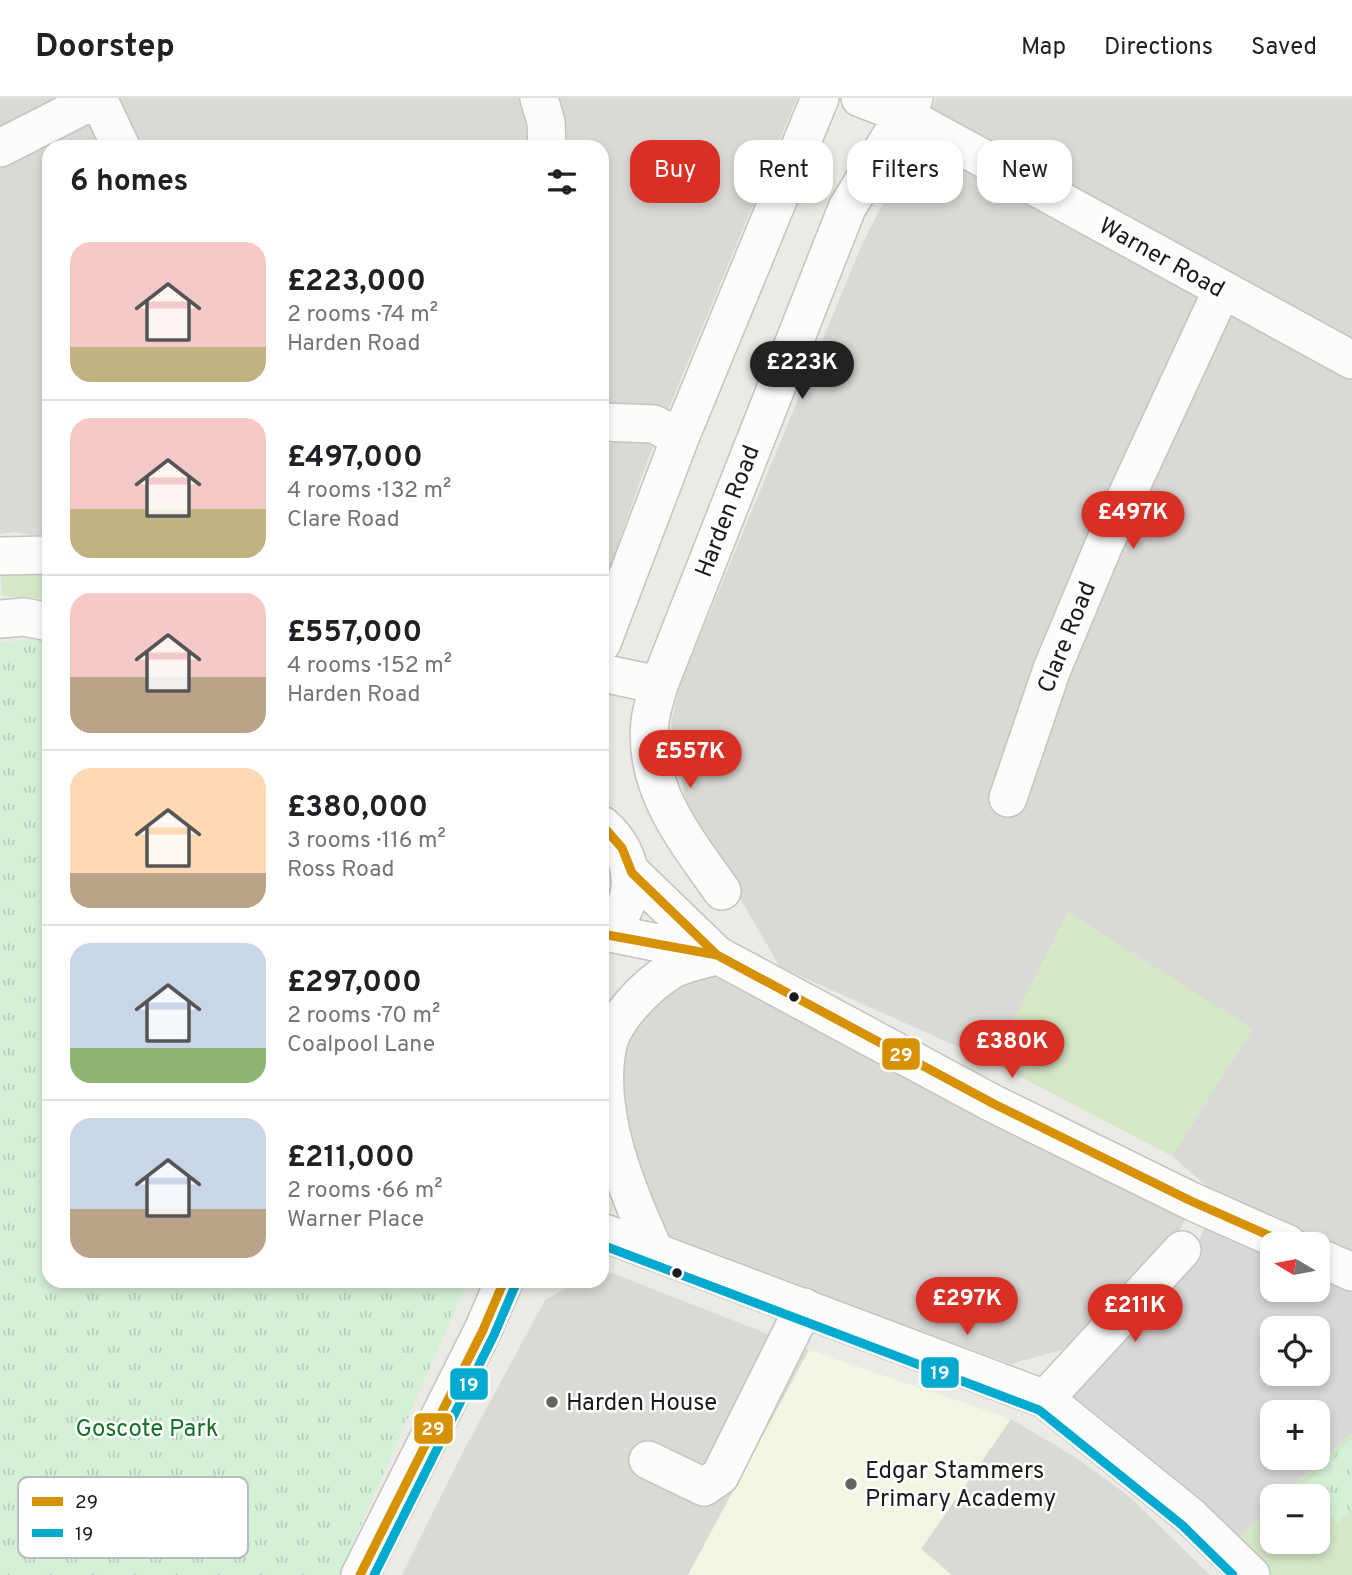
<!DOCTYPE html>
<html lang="en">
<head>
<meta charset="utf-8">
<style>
  :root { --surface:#fff; --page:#f2f2f2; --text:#202124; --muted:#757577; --line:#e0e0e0; --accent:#d93025 }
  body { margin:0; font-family:Overpass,sans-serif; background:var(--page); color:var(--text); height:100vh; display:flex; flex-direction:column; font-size:26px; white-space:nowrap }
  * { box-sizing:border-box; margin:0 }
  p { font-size:23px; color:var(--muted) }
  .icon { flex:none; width:38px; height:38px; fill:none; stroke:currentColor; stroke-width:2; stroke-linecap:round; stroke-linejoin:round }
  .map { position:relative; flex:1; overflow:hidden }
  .sheet { position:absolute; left:42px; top:42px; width:567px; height:1148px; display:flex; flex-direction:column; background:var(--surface); border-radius:21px; box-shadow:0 4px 10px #0003 }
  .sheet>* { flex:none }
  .guide { position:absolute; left:630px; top:42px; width:616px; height:63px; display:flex; gap:14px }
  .needle { width:46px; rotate:280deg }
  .buttons { position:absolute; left:1260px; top:1134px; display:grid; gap:14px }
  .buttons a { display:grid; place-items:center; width:70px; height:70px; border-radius:14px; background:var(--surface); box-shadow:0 4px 10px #0003; font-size:35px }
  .price { position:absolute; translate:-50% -60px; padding:0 16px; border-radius:24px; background:var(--accent); color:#fff; font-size:23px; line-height:46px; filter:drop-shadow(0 2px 4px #0008) }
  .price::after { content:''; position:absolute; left:50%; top:42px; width:21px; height:16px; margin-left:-10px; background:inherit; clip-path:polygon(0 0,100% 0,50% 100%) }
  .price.current { background:#222; color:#fff }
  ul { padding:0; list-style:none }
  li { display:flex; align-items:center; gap:21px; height:175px; padding:0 28px }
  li+li { border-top:2px solid var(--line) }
  li span { display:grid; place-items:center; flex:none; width:196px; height:140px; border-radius:21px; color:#555 }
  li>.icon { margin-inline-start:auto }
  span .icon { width:84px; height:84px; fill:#fffc; stroke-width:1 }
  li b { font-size:30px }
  h2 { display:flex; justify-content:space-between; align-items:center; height:84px; padding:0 28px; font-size:30px }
  .chip { padding:0 24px; border-radius:21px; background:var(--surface); box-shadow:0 4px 10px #0003; font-size:24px; line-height:63px }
  .chip.current { background:var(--accent); color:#fff }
  header { display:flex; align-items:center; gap:42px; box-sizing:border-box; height:98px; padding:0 35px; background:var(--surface); border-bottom:2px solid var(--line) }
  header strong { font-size:33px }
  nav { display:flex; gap:38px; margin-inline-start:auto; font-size:24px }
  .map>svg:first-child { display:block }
  .residential { fill:#dad9d6 }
  .education { fill:#f3f4e1 }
  .religious { fill:#d9d8d6; fill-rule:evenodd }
  .grass { fill:#d4e7c6 }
  .park { fill:url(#park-tufts) }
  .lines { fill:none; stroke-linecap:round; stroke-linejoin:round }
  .minor-casing { stroke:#c3c3c1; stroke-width:40 }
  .minor { stroke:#fcfcfb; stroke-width:37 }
  .bus-1-casing { stroke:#fff; stroke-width:14 }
  .bus-2-casing { stroke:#fff; stroke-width:14 }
  .bus-1 { stroke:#d69104; stroke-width:9 }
  .bus-2 { stroke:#00a9ce; stroke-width:9 }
  .bus-dot { fill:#1c1c1c; stroke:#fff; stroke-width:2.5 }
  .poi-dot { fill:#646462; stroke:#fff; stroke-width:2.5 }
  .labels { text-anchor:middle; stroke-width:5; stroke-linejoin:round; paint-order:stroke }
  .street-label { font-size:24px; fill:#1c1c1c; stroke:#fff }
  .poi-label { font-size:24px; fill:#1c1c1c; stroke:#fff; text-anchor:start }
  .park-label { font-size:24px; fill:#147126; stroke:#fff }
  .key { fill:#fff; stroke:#bbb; stroke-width:2 }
  .key-label { font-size:19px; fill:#1c1c1c }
  .line-badge { stroke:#fff; stroke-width:2.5 }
  .badge-label { font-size:19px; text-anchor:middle; font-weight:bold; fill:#fff }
</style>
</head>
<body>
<header>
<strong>Doorstep</strong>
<nav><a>Map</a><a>Directions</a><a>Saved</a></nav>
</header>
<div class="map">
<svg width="1352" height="1477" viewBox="0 0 1352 1477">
  <defs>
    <pattern id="park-tufts" width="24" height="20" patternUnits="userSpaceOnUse" patternTransform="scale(1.75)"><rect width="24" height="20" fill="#d4f0d7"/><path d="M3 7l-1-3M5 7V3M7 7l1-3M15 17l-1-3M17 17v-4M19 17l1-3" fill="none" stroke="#b5cdb8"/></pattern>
  </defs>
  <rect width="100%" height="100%" fill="#ebeae5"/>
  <path class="residential" d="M0,0H797L649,358L602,493V49H49V440L14,434L0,436Z
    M937,0H1352V1157L1210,1091L1172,1058L1252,931L1068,814L992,964L780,869L687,709L671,626L679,589L863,144Z
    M703,873L983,1011L1192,1109L1175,1141L1069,1250L1011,1266L660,1138L625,1018L622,952L645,915Z
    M612,1175L809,1252L688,1477H402L463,1354L545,1202L580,1183H602V1178Z
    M1011,1321L1075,1359L1130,1399L1210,1477H952L921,1451Z"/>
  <path class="education" d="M809,1252L1011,1321L921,1451L952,1477H688Z"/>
  <path class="religious" d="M1209,1119L1272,1147V1192H1318V1166L1352,1181V1335L1281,1398H1272V1407L1231,1447L1055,1300L1196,1150ZM1272,1230H1318V1276H1272ZM1272,1314H1318V1360H1272Z"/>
  <path class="grass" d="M0,473L49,474V501L2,498Z
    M1068,814L1253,931L1172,1058L992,964Z
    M1352,1335V1477H1264L1231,1447L1272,1407V1444H1318V1398H1281Z"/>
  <path class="park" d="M38,540L49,541V1183H468L339,1477H0V545Z
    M1352,1341V1410L1338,1425L1318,1409V1398H1304L1298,1393Z"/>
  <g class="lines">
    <g class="minor-casing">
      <path id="minor" d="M98,0L121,49
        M539,0L546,24L547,49
        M860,0L902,16L1352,262
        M0,50L98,0
        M602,324L654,326L680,340
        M0,458L49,457
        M0,521L24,519L49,524
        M602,545L680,340L820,0
        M602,575L659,587
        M1008,700L1052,571L1103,449L1222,192
        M602,727C637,757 642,807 602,836
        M632,775L717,857
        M722,793C686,742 643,690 650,624C651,612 656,599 659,587L847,110L914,0
        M605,834L717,857L994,1006L1191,1103L1288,1146
        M602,1134L1045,1301L1190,1418L1251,1477
        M655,1154C628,1095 595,1017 607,951C612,922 646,888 670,873C683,865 702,862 716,858
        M1318,1159L1352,1174
        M1045,1301L1182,1152
        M648,1362L704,1389L720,1378L804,1209
        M360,1477L483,1232L504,1183"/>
    </g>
    <use href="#minor" class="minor"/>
    <g class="bus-1-casing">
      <path id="bus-1" d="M602,727L622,750L632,775L717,857
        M602,836L717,857L994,1006L1191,1103L1288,1146
        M360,1477L483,1232L504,1183"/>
    </g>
    <g class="bus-2-casing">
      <path id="bus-2" d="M602,1147L1039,1312L1182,1427L1233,1477
        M374,1477L494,1237L515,1188"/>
    </g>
    <use href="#bus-1" class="bus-1"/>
    <use href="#bus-2" class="bus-2"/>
  </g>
  <g class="bus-dot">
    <circle cx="794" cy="899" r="6"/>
    <circle cx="677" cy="1175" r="6"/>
  </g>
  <g class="poi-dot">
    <circle cx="552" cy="1304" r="7"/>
    <circle cx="851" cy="1386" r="7"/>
  </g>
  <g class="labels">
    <g class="street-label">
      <text transform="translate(1162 159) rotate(29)" y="8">Warner Road</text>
      <text transform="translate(727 413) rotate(-69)" y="8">Harden Road</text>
      <text transform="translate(1066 539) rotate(-68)" y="8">Clare Road</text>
    </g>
    <g class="poi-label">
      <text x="566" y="1312">Harden House</text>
      <text x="865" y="1380">Edgar Stammers<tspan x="865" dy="28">Primary Academy</tspan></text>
    </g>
    <g class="park-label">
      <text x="147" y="1338">Goscote Park</text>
    </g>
  </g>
  <rect x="18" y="1379" width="230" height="81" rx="10" class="key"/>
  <rect x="32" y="1399" width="31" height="9" fill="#d69104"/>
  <rect x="32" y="1431" width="31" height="8" fill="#00a9ce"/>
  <g class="key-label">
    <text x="75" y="1410">29</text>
    <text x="75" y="1442">19</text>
  </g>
  <g class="line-badge">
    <rect x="881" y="939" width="40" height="34" rx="7" fill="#d69104"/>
    <rect x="920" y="1258" width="40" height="33" rx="7" fill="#00a9ce"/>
    <rect x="449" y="1269" width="40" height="34" rx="7" fill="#00a9ce"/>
    <rect x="413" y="1314" width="41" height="33" rx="7" fill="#d69104"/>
  </g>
  <g class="badge-label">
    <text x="901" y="963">29</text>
    <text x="940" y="1281">19</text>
    <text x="469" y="1293">19</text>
    <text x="433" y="1337">29</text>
  </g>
</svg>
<div class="buttons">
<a><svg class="needle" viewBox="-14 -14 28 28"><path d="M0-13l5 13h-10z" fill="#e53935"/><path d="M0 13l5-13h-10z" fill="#757577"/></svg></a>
<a><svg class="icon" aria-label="locate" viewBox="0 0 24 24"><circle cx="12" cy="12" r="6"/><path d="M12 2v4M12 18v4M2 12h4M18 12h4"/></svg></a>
<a>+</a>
<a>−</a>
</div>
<b class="price current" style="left:802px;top:303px">£223K</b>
<b class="price" style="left:1133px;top:453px">£497K</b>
<b class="price" style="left:690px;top:692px">£557K</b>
<b class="price" style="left:1012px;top:982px">£380K</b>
<b class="price" style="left:967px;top:1239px">£297K</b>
<b class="price" style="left:1135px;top:1246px">£211K</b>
<div class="guide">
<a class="chip current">Buy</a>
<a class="chip">Rent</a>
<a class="chip">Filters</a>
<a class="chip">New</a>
</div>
<section class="sheet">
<h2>6 homes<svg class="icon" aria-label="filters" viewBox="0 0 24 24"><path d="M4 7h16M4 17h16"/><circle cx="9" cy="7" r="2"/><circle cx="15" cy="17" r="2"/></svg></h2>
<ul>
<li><span style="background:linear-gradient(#f6c9c9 75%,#c2b280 0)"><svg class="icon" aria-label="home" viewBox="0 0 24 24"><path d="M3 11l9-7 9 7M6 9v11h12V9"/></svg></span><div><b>£223,000</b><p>2 rooms · 74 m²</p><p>Harden Road</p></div></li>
<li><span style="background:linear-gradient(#f6c9c9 65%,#c2b280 0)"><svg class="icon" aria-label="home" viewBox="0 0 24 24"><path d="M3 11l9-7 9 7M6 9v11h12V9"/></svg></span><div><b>£497,000</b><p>4 rooms · 132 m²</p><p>Clare Road</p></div></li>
<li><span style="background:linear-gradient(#f6c9c9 60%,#b9a48a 0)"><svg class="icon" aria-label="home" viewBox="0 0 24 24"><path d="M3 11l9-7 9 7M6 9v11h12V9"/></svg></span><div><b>£557,000</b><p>4 rooms · 152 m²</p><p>Harden Road</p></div></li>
<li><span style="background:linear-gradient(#ffd9b3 75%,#b9a48a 0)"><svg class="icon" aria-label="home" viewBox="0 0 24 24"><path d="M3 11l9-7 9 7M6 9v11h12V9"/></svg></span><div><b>£380,000</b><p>3 rooms · 116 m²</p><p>Ross Road</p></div></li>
<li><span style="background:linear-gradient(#c9d6e8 75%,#8fb573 0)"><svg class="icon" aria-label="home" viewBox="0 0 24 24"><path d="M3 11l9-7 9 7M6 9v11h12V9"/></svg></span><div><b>£297,000</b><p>2 rooms · 70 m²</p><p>Coalpool Lane</p></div></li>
<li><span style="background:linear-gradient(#c9d6e8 65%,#b9a48a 0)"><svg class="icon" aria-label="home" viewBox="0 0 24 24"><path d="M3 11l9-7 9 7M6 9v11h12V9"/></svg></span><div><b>£211,000</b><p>2 rooms · 66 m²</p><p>Warner Place</p></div></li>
</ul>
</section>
</div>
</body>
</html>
